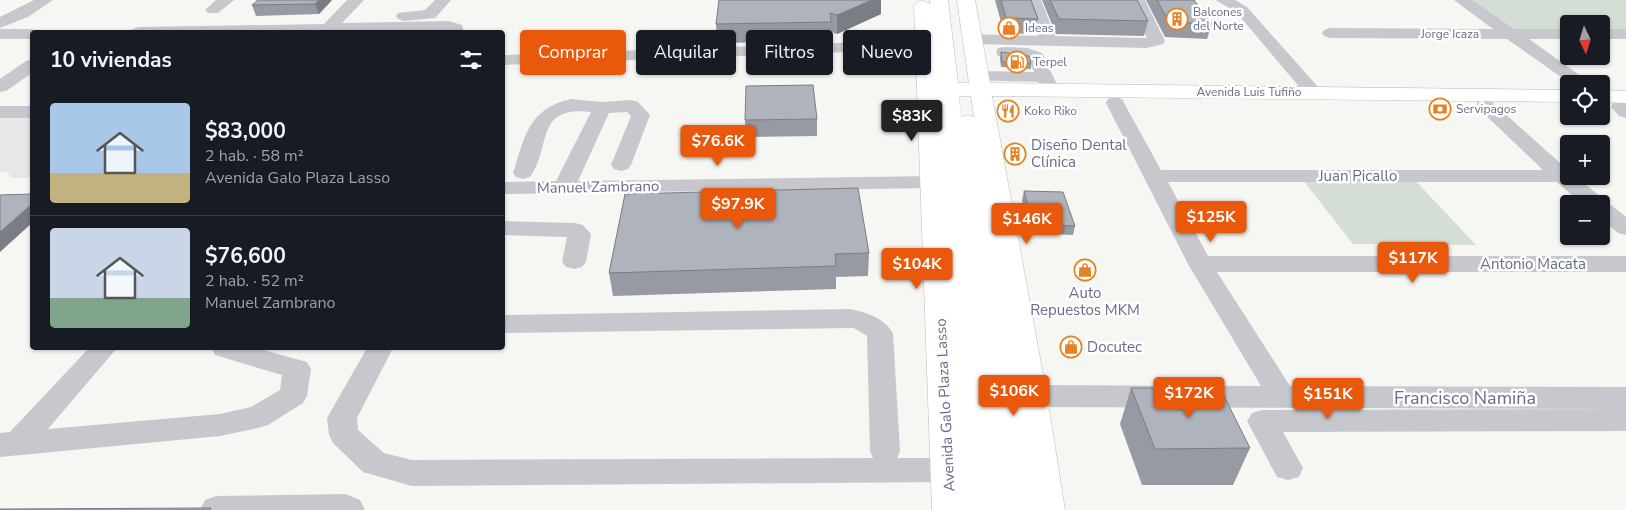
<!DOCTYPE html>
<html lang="es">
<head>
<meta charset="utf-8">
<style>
  :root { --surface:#171b24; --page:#20242c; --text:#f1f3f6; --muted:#9ea1a6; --line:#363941; --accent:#ea580c }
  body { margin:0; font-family:"Nunito Sans",sans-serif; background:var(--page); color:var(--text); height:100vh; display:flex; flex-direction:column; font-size:19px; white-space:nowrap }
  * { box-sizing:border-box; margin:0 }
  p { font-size:16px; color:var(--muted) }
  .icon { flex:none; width:28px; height:28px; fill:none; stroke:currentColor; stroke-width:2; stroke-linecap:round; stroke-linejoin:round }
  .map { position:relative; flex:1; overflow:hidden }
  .side { position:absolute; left:30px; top:30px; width:475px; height:320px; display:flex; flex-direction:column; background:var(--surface); border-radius:5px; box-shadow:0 1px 4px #0004 }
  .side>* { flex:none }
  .banner { position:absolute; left:520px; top:30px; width:475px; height:45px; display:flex; gap:10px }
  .needle { width:32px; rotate:176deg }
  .tools { position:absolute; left:1560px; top:15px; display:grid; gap:10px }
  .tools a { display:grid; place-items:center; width:50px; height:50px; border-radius:5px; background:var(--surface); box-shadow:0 1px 4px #0004; font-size:25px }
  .price { position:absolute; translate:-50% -42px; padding:0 11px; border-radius:5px; background:var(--accent); color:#fff; font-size:16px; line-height:32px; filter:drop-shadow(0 1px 2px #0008) }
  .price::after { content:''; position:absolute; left:50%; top:30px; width:15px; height:11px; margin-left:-8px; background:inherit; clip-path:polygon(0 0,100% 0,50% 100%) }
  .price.active { background:#222; color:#fff }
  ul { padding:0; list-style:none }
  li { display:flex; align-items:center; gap:15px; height:125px; padding:0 20px }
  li+li { border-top:1px solid var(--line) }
  li span { display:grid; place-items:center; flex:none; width:140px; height:100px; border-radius:5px; color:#555 }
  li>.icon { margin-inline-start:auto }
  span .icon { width:60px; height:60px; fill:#fffc; stroke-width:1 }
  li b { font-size:21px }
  h2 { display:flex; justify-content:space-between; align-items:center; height:60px; padding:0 20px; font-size:21px }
  .tag { padding:0 18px; border-radius:5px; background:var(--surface); box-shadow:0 1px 4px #0004; font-size:18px; line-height:45px }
  .tag.active { background:var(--accent); color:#fff }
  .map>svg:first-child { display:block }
  .built { fill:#e6e7e6 }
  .green { fill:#d5ded4 }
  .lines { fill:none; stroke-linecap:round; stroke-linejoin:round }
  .major-casing { stroke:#b9bbc0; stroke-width:1 }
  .minor { fill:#c7c8cd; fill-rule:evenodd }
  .major { fill:#fff; fill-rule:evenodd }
  .wall { fill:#969aa2 }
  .shaded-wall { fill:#7a7d84 }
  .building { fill:#aeb3bc; stroke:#7a7d84 }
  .labels { text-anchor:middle; stroke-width:5; stroke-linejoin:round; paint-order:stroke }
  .far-poi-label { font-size:12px; fill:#656e85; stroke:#fff; text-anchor:start }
  .far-street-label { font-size:12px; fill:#656e85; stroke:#fff }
  .poi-label { font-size:15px; fill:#656e85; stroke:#fff; text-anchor:start }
  .street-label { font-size:15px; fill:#656e85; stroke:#fff }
  .near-street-label { font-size:18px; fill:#656e85; stroke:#fff }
</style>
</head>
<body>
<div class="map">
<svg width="1626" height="510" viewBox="0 0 1626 510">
  <rect width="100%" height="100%" fill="#f6f7f3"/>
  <path class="built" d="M32,109V178H12L7,172H0V110Z"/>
  <path class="green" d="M1469,0H1626V32H1601V24H1569V31H1515Z
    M1299,175H1410L1476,245L1353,244Z"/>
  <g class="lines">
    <g class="major-casing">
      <path id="major" d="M930,0H948L958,83H969L957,0H975L990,83L1569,90V102L992,96L1047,396L1065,510H932L914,6L917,2L923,1L931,4ZM959,96H971L974,117L968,115L961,117Z
        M1601,90L1626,91V103L1601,102Z"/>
    </g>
    <path class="minor" d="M34,0H53L28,17L0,28V17Z
      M216,0H234L218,13H208L205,10Z
      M347,0H364L342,23L449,21L462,25L464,32H131L133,29L139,27L324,24Z
      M435,0H451L435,18L404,21L398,19L396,16L398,13L425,10Z
      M1025,0H1041L1055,36L1147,38L1129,0H1145L1165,41L1163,44L1147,48L972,44L966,42L964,39L966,36L972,34L1038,36Z
      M1216,0H1235L1247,7L1319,88L1322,92L1319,96L1313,97L1307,96L1237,13Z
      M1454,0H1472L1514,29H1569V39H1529L1592,84H1571L1507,39L1330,38L1324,36L1322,33L1324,30L1330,28L1493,29Z
      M0,29H32L39,32H32V39H0Z
      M1601,29H1626V39H1601Z
      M924,40L930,41L932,45L930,49L502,65V55Z
      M1004,47L1027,48L1042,53L1060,91L1057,95L1051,96L1045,95L1038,82L972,80L969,76L972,72L978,71L1034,72L1029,60L998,56L996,52L998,48Z
      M32,60V73L6,91L0,92V79L26,61Z
      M1115,97L1122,99L1124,103L1161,170H1543L1476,106L1478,102L1485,100L1492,102L1569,171V176H1575L1626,217V235L1618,233L1601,219V204H1582L1557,182H1168L1208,256H1626V272H1217L1290,386L1626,387V409L1014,407L1004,403L1000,396L1004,389L1014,385L1261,386L1188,264L1106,103L1108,99Z
      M571,99L602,102L631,100L638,102L650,115L631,165L628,169L621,171L614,169L611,165L631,116L627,112L609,113L578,181L933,176L941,177L944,182L941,187L933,188L502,194V182L556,181L591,112C534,105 552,147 530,177L523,179L516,177L513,173C525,136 528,109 571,99Z
      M1620,101L1626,103V118L1619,116L1611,107L1613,103Z
      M0,106H32V118H0Z
      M502,221L575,223L583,225L591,234L586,262L582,267L574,269L566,267L562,262L567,237L502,235Z
      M850,309C867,313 883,317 893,333L900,451L897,458H948L959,461L964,470L959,479L948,482L412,486L363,472L333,443L329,435L327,418L367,348H393L357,418L358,430L384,453L412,460L873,458L870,451L867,336L854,328L502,333V315Z
      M89,348H117L48,429L220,414L251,407L280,390L282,375L215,355L212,348H256L307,362L311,369L307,396L303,403L268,425L258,428L220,436L0,457V433L10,432Z
      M1626,409V431L1283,432L1303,468L1299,477L1288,480L1277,477L1247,421L1252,413L1262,410Z
      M345,494L360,500L365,510H200L205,500L216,496Z"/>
    <use href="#major" class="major"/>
  </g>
  <path class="wall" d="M332,0L319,14L256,16L252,5Z
    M719,0L881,14L837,34L831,32V41L717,43L716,24Z
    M995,0H1031L1038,19L1035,34L1004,33Z
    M1042,0H1137L1148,21L1144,36L1056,34Z
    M1146,0H1194L1212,24L1207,39L1165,37Z
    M1001,52L1031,63V69L1001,67L1000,58Z
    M817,119V136L746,137L745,120Z
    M1024,191L1075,226L1073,235L1030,233L1022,200Z
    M625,194L869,253L868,276L836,277V289L613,296L609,273Z
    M1131,388L1250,448L1233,485H1142L1120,424Z"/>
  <path class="shaded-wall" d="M319,0H332L319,14L315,4Z
    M872,0H881V14L837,34V15Z
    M32,204V223L0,252V232Z"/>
  <path class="building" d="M258,0H319L315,4L252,5Z
    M719,0H872L837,15L830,13L831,22L716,24Z
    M1001,0H1031L1038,19L1006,18Z
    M1050,0H1137L1148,21L1059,19Z
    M1157,0H1194L1212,24L1169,22Z
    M1001,52L1029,56L1031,63L1002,62Z
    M813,85L817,119L745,120L746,86Z
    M858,188L869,253L835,254L836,266L609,273L625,194Z
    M1024,191L1063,192L1075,226L1032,224Z
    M32,194V204L0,232V195Z
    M1131,388H1220L1250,448L1155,449Z
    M211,508L210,510H0V509Z"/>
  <defs>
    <g id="building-ring" transform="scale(1.125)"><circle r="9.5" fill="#fff" stroke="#e78222" stroke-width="1.5"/><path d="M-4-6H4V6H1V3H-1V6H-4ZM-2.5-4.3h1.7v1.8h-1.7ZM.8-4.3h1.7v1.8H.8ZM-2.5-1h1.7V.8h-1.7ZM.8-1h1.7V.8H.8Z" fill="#e78222"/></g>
    <g id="shop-ring" transform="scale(1.125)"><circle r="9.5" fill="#fff" stroke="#e78222" stroke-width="1.5"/><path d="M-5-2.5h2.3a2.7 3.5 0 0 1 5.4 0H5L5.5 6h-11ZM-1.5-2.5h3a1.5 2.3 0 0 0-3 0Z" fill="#e78222"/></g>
    <g id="fuel-ring" transform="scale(1.125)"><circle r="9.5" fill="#fff" stroke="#e78222" stroke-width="1.5"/><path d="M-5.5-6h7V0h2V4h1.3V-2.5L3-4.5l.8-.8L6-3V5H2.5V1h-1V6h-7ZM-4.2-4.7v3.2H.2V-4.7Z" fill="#e78222"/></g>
    <g id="bank-ring" transform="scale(1.125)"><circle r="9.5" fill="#fff" stroke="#e78222" stroke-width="1.5"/><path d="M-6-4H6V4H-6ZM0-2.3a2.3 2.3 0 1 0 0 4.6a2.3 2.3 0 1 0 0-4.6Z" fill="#e78222"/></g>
    <g id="restaurant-ring" transform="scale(1.125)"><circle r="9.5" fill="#fff" stroke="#e78222" stroke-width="1.5"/><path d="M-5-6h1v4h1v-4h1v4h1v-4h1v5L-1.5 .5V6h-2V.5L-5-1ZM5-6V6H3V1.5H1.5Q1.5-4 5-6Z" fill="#e78222"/></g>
  </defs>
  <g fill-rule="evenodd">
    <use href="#building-ring" x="1177" y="19"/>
    <use href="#shop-ring" x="1009" y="28"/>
    <use href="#fuel-ring" x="1017" y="62"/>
    <use href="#bank-ring" x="1440" y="109"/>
    <use href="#restaurant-ring" x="1008" y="111"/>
    <use href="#building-ring" x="1015" y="154"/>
    <use href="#shop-ring" x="1085" y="270"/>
    <use href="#shop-ring" x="1071" y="347"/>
  </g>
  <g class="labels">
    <g class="far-poi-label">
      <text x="1193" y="16">Balcones<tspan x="1193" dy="14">del Norte</tspan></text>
      <text x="1025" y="32">Ideas</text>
      <text x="1033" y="66">Terpel</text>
      <text x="1456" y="113">Servipagos</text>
      <text x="1024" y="115">Koko Riko</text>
    </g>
    <g class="far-street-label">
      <text x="1450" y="38">Jorge Icaza</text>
      <text x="1249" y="96">Avenida Luis Tufiño</text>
    </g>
    <g class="poi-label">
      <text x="1031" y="150">Diseño Dental<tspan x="1031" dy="17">Clínica</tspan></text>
      <text x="1085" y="298" text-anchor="middle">Auto<tspan x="1085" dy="17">Repuestos MKM</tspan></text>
      <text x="1087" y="352">Docutec</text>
    </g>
    <g class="street-label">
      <text x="1358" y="181">Juan Picallo</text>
      <text transform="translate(598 187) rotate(-1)" y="5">Manuel Zambrano</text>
      <text x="1533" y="269">Antonio Macata</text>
      <text transform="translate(945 405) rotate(-93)" y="5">Avenida Galo Plaza Lasso</text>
    </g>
    <g class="near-street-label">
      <text x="1465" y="404">Francisco Namiña</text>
    </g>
  </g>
</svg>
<div class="tools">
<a><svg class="needle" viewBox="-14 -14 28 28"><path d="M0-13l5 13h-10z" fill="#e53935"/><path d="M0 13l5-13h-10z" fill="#9ea1a6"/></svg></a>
<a><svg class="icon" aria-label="locate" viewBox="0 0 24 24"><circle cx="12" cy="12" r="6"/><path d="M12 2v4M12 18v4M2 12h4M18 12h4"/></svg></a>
<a>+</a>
<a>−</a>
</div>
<b class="price active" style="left:912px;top:142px">$83K</b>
<b class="price" style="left:718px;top:167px">$76.6K</b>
<b class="price" style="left:738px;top:230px">$97.9K</b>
<b class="price" style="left:1211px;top:243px">$125K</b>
<b class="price" style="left:1027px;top:245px">$146K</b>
<b class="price" style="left:1413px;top:284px">$117K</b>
<b class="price" style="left:917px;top:290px">$104K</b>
<b class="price" style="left:1014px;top:417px">$106K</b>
<b class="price" style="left:1189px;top:419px">$172K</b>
<b class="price" style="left:1328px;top:420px">$151K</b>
<div class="banner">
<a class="tag active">Comprar</a>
<a class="tag">Alquilar</a>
<a class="tag">Filtros</a>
<a class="tag">Nuevo</a>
</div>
<section class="side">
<h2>10 viviendas<svg class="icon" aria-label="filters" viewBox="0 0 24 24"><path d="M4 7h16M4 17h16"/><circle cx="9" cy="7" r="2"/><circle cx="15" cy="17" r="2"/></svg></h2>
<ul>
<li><span style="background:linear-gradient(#a9c7e8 70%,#c2b280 0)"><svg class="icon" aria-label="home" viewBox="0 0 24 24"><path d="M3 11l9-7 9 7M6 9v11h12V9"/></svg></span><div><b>$83,000</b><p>2 hab. · 58 m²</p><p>Avenida Galo Plaza Lasso</p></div></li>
<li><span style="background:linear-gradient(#c9d6e8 70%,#7fa58c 0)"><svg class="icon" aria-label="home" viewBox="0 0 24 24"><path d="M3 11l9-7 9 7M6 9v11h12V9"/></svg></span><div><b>$76,600</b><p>2 hab. · 52 m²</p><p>Manuel Zambrano</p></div></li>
</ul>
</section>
</div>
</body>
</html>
